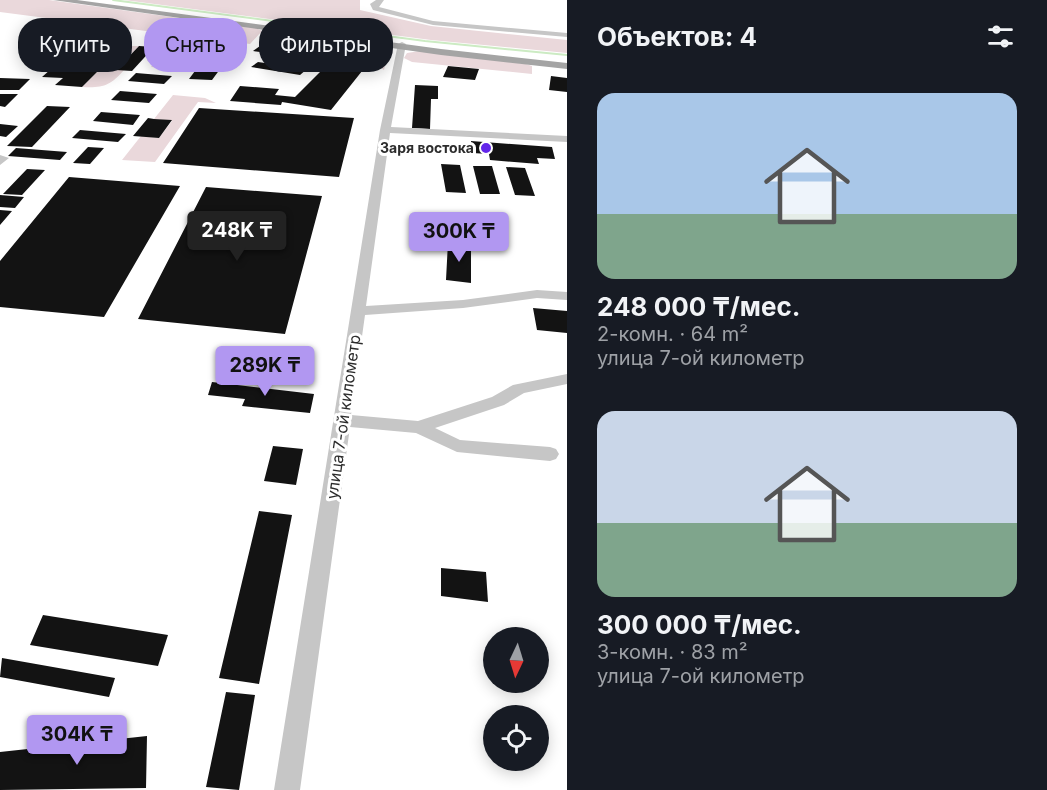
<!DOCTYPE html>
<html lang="ru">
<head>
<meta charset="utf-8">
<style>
  :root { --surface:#171b24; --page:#20242c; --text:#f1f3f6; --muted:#9ea1a6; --accent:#b197f1 }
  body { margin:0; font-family:Inter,sans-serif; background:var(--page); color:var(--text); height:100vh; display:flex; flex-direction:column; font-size:22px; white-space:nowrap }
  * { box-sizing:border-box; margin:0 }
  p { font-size:20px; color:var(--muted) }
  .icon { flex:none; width:33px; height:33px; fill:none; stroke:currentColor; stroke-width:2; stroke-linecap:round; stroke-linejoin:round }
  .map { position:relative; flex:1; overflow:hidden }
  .side { display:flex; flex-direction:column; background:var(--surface); width:480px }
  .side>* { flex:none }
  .guide { position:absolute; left:18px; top:18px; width:459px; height:54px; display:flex; gap:12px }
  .needle { width:39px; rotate:184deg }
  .fabs { position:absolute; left:483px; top:627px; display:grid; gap:12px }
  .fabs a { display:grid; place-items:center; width:66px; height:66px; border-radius:50%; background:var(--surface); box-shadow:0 3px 15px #0003; font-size:30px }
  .price { position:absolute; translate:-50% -51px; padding:0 14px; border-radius:6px; background:var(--accent); color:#111; font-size:20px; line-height:39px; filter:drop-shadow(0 2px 3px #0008) }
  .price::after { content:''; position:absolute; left:50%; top:36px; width:18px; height:14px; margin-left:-9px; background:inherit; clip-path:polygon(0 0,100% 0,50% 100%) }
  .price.selected { background:#222; color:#fff }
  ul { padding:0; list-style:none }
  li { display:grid; align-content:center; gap:12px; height:318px; padding:0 30px }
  li span { display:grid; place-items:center; height:186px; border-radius:18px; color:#555 }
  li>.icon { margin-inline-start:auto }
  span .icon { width:108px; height:108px; fill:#fffc; stroke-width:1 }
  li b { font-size:26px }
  h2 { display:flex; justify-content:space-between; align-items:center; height:72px; padding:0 30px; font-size:26px }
  .chip { padding:0 21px; border-radius:24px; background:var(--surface); box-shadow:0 3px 15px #0003; font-size:21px; line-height:54px }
  .chip.selected { background:var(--accent); color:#111 }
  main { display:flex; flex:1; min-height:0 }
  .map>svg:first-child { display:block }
  .green { fill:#ead8db }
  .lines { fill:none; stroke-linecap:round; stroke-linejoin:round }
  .stream { stroke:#ccebc3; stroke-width:2 }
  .building { fill:#131313 }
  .minor { fill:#c6c6c6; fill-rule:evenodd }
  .major { fill:#a4a4a4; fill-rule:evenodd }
  .poi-dot { fill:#6326ea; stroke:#fff; stroke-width:2 }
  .labels { text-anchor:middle; stroke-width:6; stroke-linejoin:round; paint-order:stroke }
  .far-poi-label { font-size:14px; font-weight:bold; fill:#2c2c2c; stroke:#fff; text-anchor:end }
  .street-label { font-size:16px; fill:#2c2c2c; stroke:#fff }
</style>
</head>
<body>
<main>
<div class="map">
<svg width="567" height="790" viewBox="0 0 567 790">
  <rect width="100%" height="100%" fill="#fff"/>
  <path class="green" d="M0,0H49L186,19L192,26L179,25L169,34L0,12Z
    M124,0H360V10L431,26L567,40V53L431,40Z
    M212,22L256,28L262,31L250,44L219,40L231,29L204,26Z
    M280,32L380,45L389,50L384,70L370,61L260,46Z
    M129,46H139L116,69L124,70C110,86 103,88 82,87L121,48Z
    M157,49L177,50L182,55L174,69L151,67L155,62L147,61Z
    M420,51L526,64L532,66V74L412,62L404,58L407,53Z
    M173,95L205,98L216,103L198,102L155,162L122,160L141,136L159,138L172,121L154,119Z"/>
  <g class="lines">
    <path class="stream" d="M113,0L425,41L567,55"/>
  </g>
  <path class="building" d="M131,35L126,40L97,39L100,36Z
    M192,38L221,40L235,42L228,54L212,53L216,47L186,45Z
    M77,46L121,48L82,87L55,85L63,78L42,77Z
    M139,46L154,47L132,71L116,70Z
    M260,46L291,50L370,61L331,110L282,102L281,105L230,101L240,86L279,89L275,95L295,97L327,65L280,59L285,55L253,51Z
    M204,59L226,61L212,80L189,79Z
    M258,62L307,69L300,75L251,67Z
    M448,66L479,69L475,80L443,77Z
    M136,73L172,76L164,84L128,81Z
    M551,76L567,78V92L549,90Z
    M0,78L30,79L19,90H0Z
    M415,85L438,86V99H431L430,129L412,128Z
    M120,91L157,94L149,103L111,100Z
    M0,94H18L5,107L0,106Z
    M47,106L70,107L32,147L7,146Z
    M199,108L354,118L339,177L163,163Z
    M101,112L140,115L133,125L93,121Z
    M148,118L154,119L172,120L159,138L133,136Z
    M0,124L18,126L6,137L0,136Z
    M80,130L126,134L118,142L72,138Z
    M471,141L552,147L555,159L537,158L539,164L490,160L489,154L472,153Z
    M88,147L104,148L90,164L73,163Z
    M16,148L67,152L60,160L8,156Z
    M441,164L460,165L466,193L446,192Z
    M473,166H492L500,194H480Z
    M506,167L525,168L535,196L515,195Z
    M27,169L45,170L22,195L3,194Z
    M69,177L180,186L104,317L0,307V261Z
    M206,187L322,196L285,334L138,319Z
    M0,195L24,197L15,208L0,207Z
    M0,210L12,211L0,225Z
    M448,242L471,244V283L446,280Z
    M533,308L567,311V333L537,330Z
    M212,382L314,394L310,413L242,406L245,399L208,395Z
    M273,446L303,449L296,485L264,481Z
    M259,511L292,515L259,684L219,678Z
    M441,568L486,572L488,602L441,596Z
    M43,615L168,635L158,666L30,645Z
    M2,658L115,678L109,697L0,677Z
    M226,692L255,695L239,790L206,787Z
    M147,736L146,788L0,790V752Z"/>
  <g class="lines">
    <path class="minor" d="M376,0H384L379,7L433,21L567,33V37L433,25L373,10L370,4Z
      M402,42L406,44L391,127L567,136V142L390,133L366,306L463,300L537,290L567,292V300L537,298L463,308L365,315L351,415L418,421L492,397L513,385L567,374V384L524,393L504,405L435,428L460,440L550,447L556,449L559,454L556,459L550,461L457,452L416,433L350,427L300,790H274L380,130L398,44Z
      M0,155L9,158L0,165Z"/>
    <path class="major" d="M53,0H77L441,49L567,63V69L441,55Z"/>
  </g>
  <circle class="poi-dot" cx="486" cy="148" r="6"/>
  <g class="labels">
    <g class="far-poi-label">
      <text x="474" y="153">Заря востока</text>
    </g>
    <g class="street-label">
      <text transform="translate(343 417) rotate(-82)" y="6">улица 7-ой километр</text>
    </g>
  </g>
</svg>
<div class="fabs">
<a><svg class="needle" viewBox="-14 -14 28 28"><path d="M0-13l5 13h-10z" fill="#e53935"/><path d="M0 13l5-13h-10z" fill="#9ea1a6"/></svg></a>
<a><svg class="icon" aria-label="locate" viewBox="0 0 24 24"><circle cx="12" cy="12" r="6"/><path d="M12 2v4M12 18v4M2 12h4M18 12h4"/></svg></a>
</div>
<b class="price selected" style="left:237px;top:262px">248K ₸</b>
<b class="price" style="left:459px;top:263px">300K ₸</b>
<b class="price" style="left:265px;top:397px">289K ₸</b>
<b class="price" style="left:77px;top:766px">304K ₸</b>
<div class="guide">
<a class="chip">Купить</a>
<a class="chip selected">Снять</a>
<a class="chip">Фильтры</a>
</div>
</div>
<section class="side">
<h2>Объектов: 4<svg class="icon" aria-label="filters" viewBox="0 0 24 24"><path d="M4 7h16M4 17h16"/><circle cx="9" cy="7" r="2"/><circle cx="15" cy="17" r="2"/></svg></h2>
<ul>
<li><span style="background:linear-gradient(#a9c7e8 65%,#7fa58c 0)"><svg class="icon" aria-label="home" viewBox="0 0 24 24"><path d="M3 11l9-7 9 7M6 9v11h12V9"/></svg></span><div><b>248 000 ₸/мес.</b><p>2-комн. · 64 m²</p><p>улица 7-ой километр</p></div></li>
<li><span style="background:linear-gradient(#c9d6e8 60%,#7fa58c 0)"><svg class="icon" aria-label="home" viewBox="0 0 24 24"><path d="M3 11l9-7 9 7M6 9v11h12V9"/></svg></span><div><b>300 000 ₸/мес.</b><p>3-комн. · 83 m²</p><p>улица 7-ой километр</p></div></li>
</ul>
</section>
</main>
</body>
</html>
